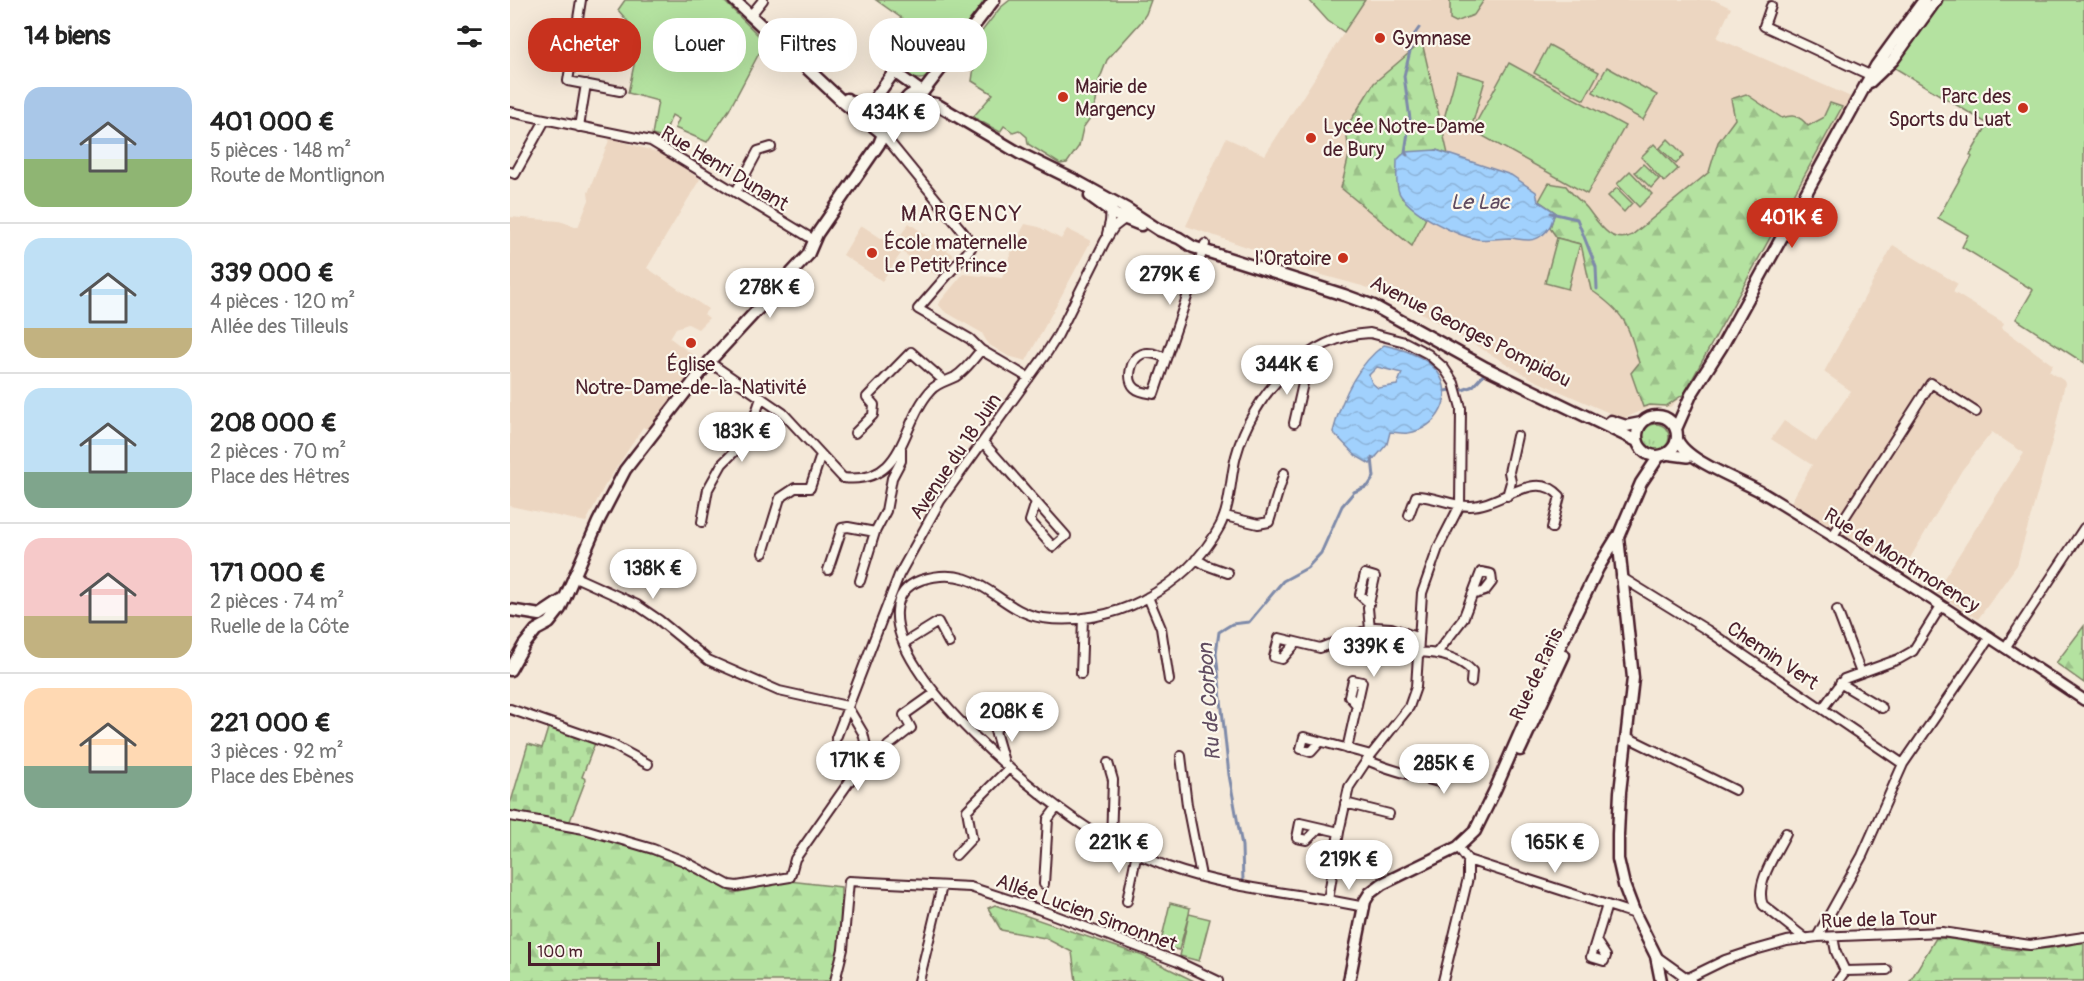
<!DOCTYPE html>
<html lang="fr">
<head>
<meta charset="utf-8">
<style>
  :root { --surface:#fff; --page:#f2f2f2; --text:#222; --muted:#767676; --line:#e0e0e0; --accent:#c8321e }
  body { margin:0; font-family:Pangolin,sans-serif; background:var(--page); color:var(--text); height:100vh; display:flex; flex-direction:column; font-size:22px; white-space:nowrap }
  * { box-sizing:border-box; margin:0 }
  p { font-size:20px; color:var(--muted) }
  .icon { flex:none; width:33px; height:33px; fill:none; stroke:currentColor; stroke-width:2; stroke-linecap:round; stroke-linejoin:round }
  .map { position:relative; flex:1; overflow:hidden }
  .details { display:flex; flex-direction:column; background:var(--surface); width:510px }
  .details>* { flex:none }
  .banner { position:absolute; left:18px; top:18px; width:570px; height:54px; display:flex; gap:12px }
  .scale { position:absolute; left:18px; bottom:15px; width:132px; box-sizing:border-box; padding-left:6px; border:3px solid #4a1f2b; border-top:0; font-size:16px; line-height:21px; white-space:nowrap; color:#4a1f2b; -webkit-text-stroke:4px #fbf7ec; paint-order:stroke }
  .price { position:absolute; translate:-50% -51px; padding:0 14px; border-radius:21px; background:#fff; color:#222; font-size:20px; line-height:39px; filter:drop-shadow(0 2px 3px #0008) }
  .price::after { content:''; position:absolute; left:50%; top:36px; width:18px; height:14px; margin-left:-9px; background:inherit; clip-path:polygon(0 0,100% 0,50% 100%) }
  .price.on { background:var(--accent); color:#fff }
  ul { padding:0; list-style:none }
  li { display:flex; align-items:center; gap:18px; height:150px; padding:0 24px }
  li+li { border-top:2px solid var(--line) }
  li span { display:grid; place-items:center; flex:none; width:168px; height:120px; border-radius:18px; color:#555 }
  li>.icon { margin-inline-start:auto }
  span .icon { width:72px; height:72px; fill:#fffc; stroke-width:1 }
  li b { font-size:26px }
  h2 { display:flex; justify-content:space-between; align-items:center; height:72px; padding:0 24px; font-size:26px }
  .tag { padding:0 21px; border-radius:24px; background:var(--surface); box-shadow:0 6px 24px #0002; font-size:21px; line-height:54px }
  .tag.on { background:var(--accent); color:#fff }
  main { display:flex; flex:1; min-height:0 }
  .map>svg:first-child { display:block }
  .built { fill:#ecd6c1 }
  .grass { fill:url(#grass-tufts); stroke:#7f8066; stroke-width:1.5 }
  .forest { fill:url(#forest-firs); stroke:#7f8066; stroke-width:1.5 }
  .cemetery { fill:url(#cemetery-stones); stroke:#7f8066; stroke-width:1.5 }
  .green { fill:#b4e2a0; stroke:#7f8066; stroke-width:1.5 }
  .water { fill:url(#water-waves); stroke:#7e8aa9; stroke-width:1.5; fill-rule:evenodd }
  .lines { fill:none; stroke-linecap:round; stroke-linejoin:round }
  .stream { stroke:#7e8aa9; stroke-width:3 }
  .minor-casing { stroke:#4a1f2b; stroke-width:12 }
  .tertiary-casing { stroke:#4a1f2b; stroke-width:14 }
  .secondary-casing { stroke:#4a1f2b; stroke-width:15 }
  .minor { stroke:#fbf7ec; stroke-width:8 }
  .tertiary { stroke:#fbf7ec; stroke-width:9 }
  .secondary { stroke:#fbf7ec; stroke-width:10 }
  .poi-dot { fill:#c8321e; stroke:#fbf7ec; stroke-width:2 }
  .labels { text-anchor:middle; stroke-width:4.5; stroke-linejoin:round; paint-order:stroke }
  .poi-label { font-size:20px; fill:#4a1f2b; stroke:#fbf7ec; text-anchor:start }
  .street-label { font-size:20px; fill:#4a1f2b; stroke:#fbf7ec }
  .water-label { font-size:21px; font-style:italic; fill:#604c60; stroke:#fbf7ec }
  .quarter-label { font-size:22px; letter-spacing:1.5px; fill:#4a1f2b; stroke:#fbf7ec }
</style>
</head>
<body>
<main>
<section class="details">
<h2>14 biens<svg class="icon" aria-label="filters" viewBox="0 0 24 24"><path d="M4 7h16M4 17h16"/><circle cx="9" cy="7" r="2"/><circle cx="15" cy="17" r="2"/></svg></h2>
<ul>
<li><span style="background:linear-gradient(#a9c7e8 60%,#8fb573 0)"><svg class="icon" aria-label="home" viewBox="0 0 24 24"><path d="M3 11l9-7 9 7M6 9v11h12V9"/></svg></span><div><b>401 000 €</b><p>5 pièces · 148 m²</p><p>Route de Montlignon</p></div></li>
<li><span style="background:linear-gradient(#bfe0f5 75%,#c2b280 0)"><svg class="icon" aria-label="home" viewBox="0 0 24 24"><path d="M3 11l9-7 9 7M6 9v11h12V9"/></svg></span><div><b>339 000 €</b><p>4 pièces · 120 m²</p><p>Allée des Tilleuls</p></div></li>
<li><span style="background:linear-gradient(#bfe0f5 70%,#7fa58c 0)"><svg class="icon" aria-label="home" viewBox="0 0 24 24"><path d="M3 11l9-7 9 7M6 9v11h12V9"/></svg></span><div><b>208 000 €</b><p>2 pièces · 70 m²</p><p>Place des Hêtres</p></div></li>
<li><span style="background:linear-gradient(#f6c9c9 65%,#c2b280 0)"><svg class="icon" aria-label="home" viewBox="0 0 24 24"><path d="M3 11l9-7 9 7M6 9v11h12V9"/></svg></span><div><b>171 000 €</b><p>2 pièces · 74 m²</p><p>Ruelle de la Côte</p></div></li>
<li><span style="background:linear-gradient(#ffd9b3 65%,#7fa58c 0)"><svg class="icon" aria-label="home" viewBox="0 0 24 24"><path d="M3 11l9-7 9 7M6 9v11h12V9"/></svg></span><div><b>221 000 €</b><p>3 pièces · 92 m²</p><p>Place des Ebènes</p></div></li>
</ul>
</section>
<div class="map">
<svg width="1574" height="981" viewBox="0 0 1574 981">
  <defs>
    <pattern id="grass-tufts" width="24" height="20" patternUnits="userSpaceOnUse" patternTransform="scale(1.5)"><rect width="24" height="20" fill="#b4e2a0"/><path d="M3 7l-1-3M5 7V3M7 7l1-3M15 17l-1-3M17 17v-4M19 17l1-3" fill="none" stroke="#9cc18a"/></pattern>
    <pattern id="forest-firs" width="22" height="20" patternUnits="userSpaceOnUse" patternTransform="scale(1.5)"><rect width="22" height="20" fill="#b4e2a0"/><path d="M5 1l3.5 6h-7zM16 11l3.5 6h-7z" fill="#9cc18a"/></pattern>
    <pattern id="cemetery-stones" width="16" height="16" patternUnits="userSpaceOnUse" patternTransform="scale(1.5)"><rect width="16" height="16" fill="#b4e2a0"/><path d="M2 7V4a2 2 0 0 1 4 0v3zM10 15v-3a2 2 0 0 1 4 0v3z" fill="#9cc18a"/></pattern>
    <pattern id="water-waves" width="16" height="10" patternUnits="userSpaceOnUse" patternTransform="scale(1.5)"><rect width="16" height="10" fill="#a1d1fd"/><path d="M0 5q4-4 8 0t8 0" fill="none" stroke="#8cb3d9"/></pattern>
  </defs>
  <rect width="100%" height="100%" fill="#f4e8d8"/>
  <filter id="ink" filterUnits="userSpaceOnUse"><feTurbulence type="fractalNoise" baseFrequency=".0167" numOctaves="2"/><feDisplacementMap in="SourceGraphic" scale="12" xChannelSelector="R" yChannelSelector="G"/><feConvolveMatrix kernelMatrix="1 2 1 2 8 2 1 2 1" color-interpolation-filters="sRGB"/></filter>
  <g filter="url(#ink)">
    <path class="built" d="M855,0H940V19L964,15L974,0H1204L1221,8L1207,38L1341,97L1174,394L1160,407H1140L1113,419L1024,380L898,305L852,286L768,263L769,258L676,226L716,138L755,155Z
      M100,138L153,154L190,179L137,268L198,309L194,314L199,318L188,329L178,324L166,328L160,338L191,361L139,430L133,427L94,487L76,522L0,506V217L49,221L68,227L79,200L78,193Z
      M399,223L444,255L426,275L392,252L372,281L333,255L351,225L383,246Z
      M515,224L529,227L551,239L557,229L581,241L516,361L498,356L478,344L472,333L434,311L428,304L453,274L492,278L505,242Z
      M1383,245L1448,284L1443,292L1494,323L1492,328L1543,365L1539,371L1553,380L1555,383L1544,434L1507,565L1468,619L1425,592L1514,453L1482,432L1452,470L1393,570L1281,502L1302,465L1261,439L1274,421L1306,442L1341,391L1314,372Z"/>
    <path class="grass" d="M1133 437a13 13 0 1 1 26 0a13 13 0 1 1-26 0Z"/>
    <path class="forest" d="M912,42L938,154L926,150L892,198L916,218L902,246L831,188L839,155L836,128L864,83Z
      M1236,94L1272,118C1284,114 1290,116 1298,126L1313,118L1320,103L1332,107L1174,394L1156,406L1140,405L1133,407L1121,373L1129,363C1118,324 1115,313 1081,290L1071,244L1047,238L1040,228L1045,212L1029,201L1039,183L1056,186C1062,195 1070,200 1077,208C1088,222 1101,246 1122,235L1199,172L1208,142L1225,119L1221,99Z
      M1574,626V683L1546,663Z
      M0,820L74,831L171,864L224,893L279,881L331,887L330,947L321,981H0Z
      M485,905L633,956L684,981H566L562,952L535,938L491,930L478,908Z
      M1426,938C1454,938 1481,949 1509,950C1530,951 1553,946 1574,942V981H1400Z"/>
    <path class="cemetery" d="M39,725L85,743L72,777L76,779L60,821L0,812V805L18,744L32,748Z"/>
    <path class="green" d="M115,0H213L255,42L219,110L197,142L165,128L169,119L162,115L153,138L142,135L148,101L118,93L127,51L114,44L120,24L108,10Z
      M366,0H475L418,76C410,82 403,78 396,73L407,57L403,53L411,41L394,28L397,22Z
      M500,0H641L636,14L630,23L597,60L589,81L586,102L580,118L573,128L569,146L557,163L550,164L518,144L517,137L509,130L503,132L494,126L490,132L463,117L483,94L462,81L464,67L468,58L459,53V48L490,8Z
      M799,0H855L834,32L818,21Z
      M940,0H974L964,15L946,22L940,19Z
      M1428,0H1574V363L1506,319L1523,290L1452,247L1458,235L1428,218L1462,157L1460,155L1478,124L1380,65Z
      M1039,45L1089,72L1074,100L1024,73Z
      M999,63L1115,126L1077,194L962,130Z
      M1097,67L1147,95L1133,120L1083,92Z
      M947,72L975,80L961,129L933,122Z
      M1158,139L1174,155L1166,164L1150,148Z
      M1144,144L1168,169L1154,182L1131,157Z
      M1133,164L1149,179L1141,188L1125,172Z
      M1120,171L1142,194L1129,207L1107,184Z
      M1107,188L1122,203L1114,212L1098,196Z
      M1047,238L1070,244L1058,289L1035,283Z
      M660,903L680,908L679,914L700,919L689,961L670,956L679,914L669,950L650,946Z"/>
    <path class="water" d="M926,150L1001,175L1026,192L1028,201L1045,212C1042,222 1040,230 1031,236C1021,243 1011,239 1000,238C989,238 978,241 967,239C946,236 904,214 891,196C885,188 887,170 887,160L895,152Z
      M874,345C892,349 914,355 927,371C946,396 928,429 898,433C892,434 885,432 880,432L877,444L860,464L846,456L823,432C831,400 846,366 874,345ZM867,367L892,373L887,385L868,388L862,383L859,375Z"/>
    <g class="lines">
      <path class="stream" d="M897,155L895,152L900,119L894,76L904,35L909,28
        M1041,213L1067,219L1086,267L1087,289
        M953,390L963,386L974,374
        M935,391L942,390
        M733,882L732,846L719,775L706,653L709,632L722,624L739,622L773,581L797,568L811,553L832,506L844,492L858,486L864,477L862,458"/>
      <g class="minor-casing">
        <path id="minor" d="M71,0L58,81L110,91
          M1261,6L1254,26L1364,77
          M240,16L253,0
          M0,112L141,141L304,240
          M69,127L76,84
          M373,134L462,243L461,248L408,309L460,339L471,350L519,378
          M0,172L5,174L35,120
          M226,192L248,151L261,147
          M597,234L600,222L601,207
          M860,333L895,342L918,354L934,368L944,383L951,408L950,505L928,548L912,593L906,687L899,707L857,760L839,787L829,832L818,900C765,891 709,885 658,867C636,858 607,846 587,834C532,801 382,680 387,611C388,595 397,585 411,580C471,561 486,611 533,618C566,623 604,615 633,600C665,583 693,558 710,526C721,504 720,479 726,456C742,396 795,336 860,333Z
          M656,358C648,355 640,351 632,354C620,359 616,380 625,388C629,392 638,393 644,394L695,244
          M199,362L273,413L333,478C396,485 390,424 421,390C427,383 437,381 445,377C455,371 463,360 471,350
          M783,366L794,379L784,423
          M345,433L363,415L364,405L357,397L401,352L434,381
          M473,442L556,536L543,547L520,521L526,502
          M997,496L1001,482L999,472L1007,436
          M899,515L906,496C924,496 942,506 960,506C991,506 1025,468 1050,496L1042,528
          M715,516L748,524L759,522L774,473
          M192,522L198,489L212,464L237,439L251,398
          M1322,537L1421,383L1466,412
          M253,553L270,498L285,488H300L311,455
          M686,559L696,565L718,573
          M318,570L332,528L338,527L365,532L376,511L382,478L391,461V448
          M63,576L127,605L149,620L198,660L269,691L337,706
          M1111,577L1197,630L1393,764
          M350,581L365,532
          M638,597L651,628L659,680
          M859,603L850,595L855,574L865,577L858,608L860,629
          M1327,610L1351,673
          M394,643L428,622L439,643
          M786,643L772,659L764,657L769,638L810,648L865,627L881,628L909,638
          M1495,648L1574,528
          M909,652C928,653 949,657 962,671L961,682
          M926,654L953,619L971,572L981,574L982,582L975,591L962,595
          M571,674L573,618
          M1330,683L1372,708
          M1316,704L1334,679L1389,659L1403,651L1431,606
          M0,709L103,745L138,764
          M493,720L485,731L494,762
          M1117,737L1225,790
          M326,738L389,575L430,501L536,354L548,335L595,241L604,227L617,217
          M810,742L801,752L791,749L794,737L861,755
          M378,746L401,728L394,715L425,693
          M837,749L852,682L843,680L839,696L847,705
          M671,756L677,805L691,876
          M857,760C880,771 907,776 932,783L936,767L924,764L912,777
          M598,763L603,780L601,841
          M835,803L879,814
          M0,816L74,829L143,849L174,861L219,885L227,886L280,877L285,859L358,755L353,733L337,706
          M809,828L797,840L787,838L790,823L829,832
          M1276,833C1267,852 1244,884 1253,905L1296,939
          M948,847L958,860L1125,914
          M446,855L462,838L457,810L499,768
          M534,884L538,819L547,807
          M818,900L855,907
          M617,901L627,852
          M1307,937L1352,856L1393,764L1480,637
          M1323,937L1326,952L1335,971L1328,981
          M1086,941L1096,956L1094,961L1081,957L1097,905
          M1146,956L1181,981
          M1335,971L1377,970
          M325,981L333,949L339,881L460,887L528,909L668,962L708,981
          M409,981L432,886
          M933,981L958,878V860
          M1172,981L1215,960L1245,950L1277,941L1307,937L1432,932L1520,945L1574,937"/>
      </g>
      <g class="tertiary-casing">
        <path id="tertiary" d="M1167,438C1175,461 1231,480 1253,493C1362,559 1468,629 1574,700
          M1155,454L1178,457"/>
      </g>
      <g class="secondary-casing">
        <path id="secondary" d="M224,0L334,103L373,134C378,127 383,120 388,113C395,101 396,92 413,92
          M1360,82L1383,60L1426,0
          M413,92L484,0
          M337,99L344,104L358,107
          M390,110L405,100L426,104L509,153L570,183L617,209L649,230L669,238L683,247L834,295L864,306L976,368L1127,441
          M356,111L384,72L412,92
          M580,196L606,215L631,225
          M1127 436a20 20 0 1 1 40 0a20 20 0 1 1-40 0Z
          M1101,421L1116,426L1131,423
          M1166,429L1181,395L1212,346L1366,66L1414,0
          M1149,456L1131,483L1108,537L1123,678L1110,792L1108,834V859L1114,885L1125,914L1146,956L1151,981
          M0,610L30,615L51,601
          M0,670L14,645L26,630L39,623L50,609L88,522L115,470L199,362L298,255L307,234L369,144L373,134
          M1010,750L1054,655
          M839,981L855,901L860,893L872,884L948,847L965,831L985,790L1025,698L1088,568L1107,537"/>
      </g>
      <use href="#minor" class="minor"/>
      <use href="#tertiary" class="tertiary"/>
      <use href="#secondary" class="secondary"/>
    </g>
  </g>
  <g class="poi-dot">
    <circle cx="870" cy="38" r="6"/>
    <circle cx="553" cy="97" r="6"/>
    <circle cx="1513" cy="108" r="6"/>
    <circle cx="801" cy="138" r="6"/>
    <circle cx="362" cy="253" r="6"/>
    <circle cx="833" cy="258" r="6"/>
    <circle cx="181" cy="343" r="6"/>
  </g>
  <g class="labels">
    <g class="poi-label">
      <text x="882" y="45">Gymnase</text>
      <text x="565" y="93">Mairie de<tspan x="565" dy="23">Margency</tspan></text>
      <text x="1501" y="103" text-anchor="end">Parc des<tspan x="1501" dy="23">Sports du Luat</tspan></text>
      <text x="813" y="133">Lycée Notre-Dame<tspan x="813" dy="23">de Bury</tspan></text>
      <text x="374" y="249">École maternelle<tspan x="374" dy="23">Le Petit Prince</tspan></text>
      <text x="821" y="265" text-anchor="end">l'Oratoire</text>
      <text x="181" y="371" text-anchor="middle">Église<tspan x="181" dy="23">Notre-Dame-de-la-Nativité</tspan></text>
    </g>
    <g class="street-label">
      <text transform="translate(215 168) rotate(31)" y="7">Rue Henri Dunant</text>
      <text transform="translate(961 331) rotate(27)" y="7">Avenue Georges Pompidou</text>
      <text transform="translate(445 456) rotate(-56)" y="7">Avenue du 18 Juin</text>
      <text transform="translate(1392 560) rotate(32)" y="7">Rue de Montmorency</text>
      <text transform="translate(1263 655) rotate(34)" y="7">Chemin Vert</text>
      <text transform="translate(1026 674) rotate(-65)" y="7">Rue de Paris</text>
      <text transform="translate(577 912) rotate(20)" y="7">Allée Lucien Simonnet</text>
      <text transform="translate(1369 919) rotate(-2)" y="7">Rue de la Tour</text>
    </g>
    <g class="water-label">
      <text x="970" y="209">Le Lac</text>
      <text transform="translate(699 702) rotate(-94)" y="7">Ru de Corbon</text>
    </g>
    <g class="quarter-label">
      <text x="452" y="221">MARGENCY</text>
    </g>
  </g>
</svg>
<div class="scale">100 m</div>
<b class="price" style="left:384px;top:144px">434K €</b>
<b class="price on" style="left:1282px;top:249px">401K €</b>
<b class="price" style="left:660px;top:306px">279K €</b>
<b class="price" style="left:260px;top:319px">278K €</b>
<b class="price" style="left:777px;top:396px">344K €</b>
<b class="price" style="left:232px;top:463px">183K €</b>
<b class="price" style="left:143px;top:600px">138K €</b>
<b class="price" style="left:864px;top:678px">339K €</b>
<b class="price" style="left:502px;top:743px">208K €</b>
<b class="price" style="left:348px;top:792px">171K €</b>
<b class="price" style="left:934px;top:795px">285K €</b>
<b class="price" style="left:609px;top:874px">221K €</b>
<b class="price" style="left:1045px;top:874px">165K €</b>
<b class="price" style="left:839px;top:891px">219K €</b>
<div class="banner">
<a class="tag on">Acheter</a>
<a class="tag">Louer</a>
<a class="tag">Filtres</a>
<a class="tag">Nouveau</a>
</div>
</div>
</main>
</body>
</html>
